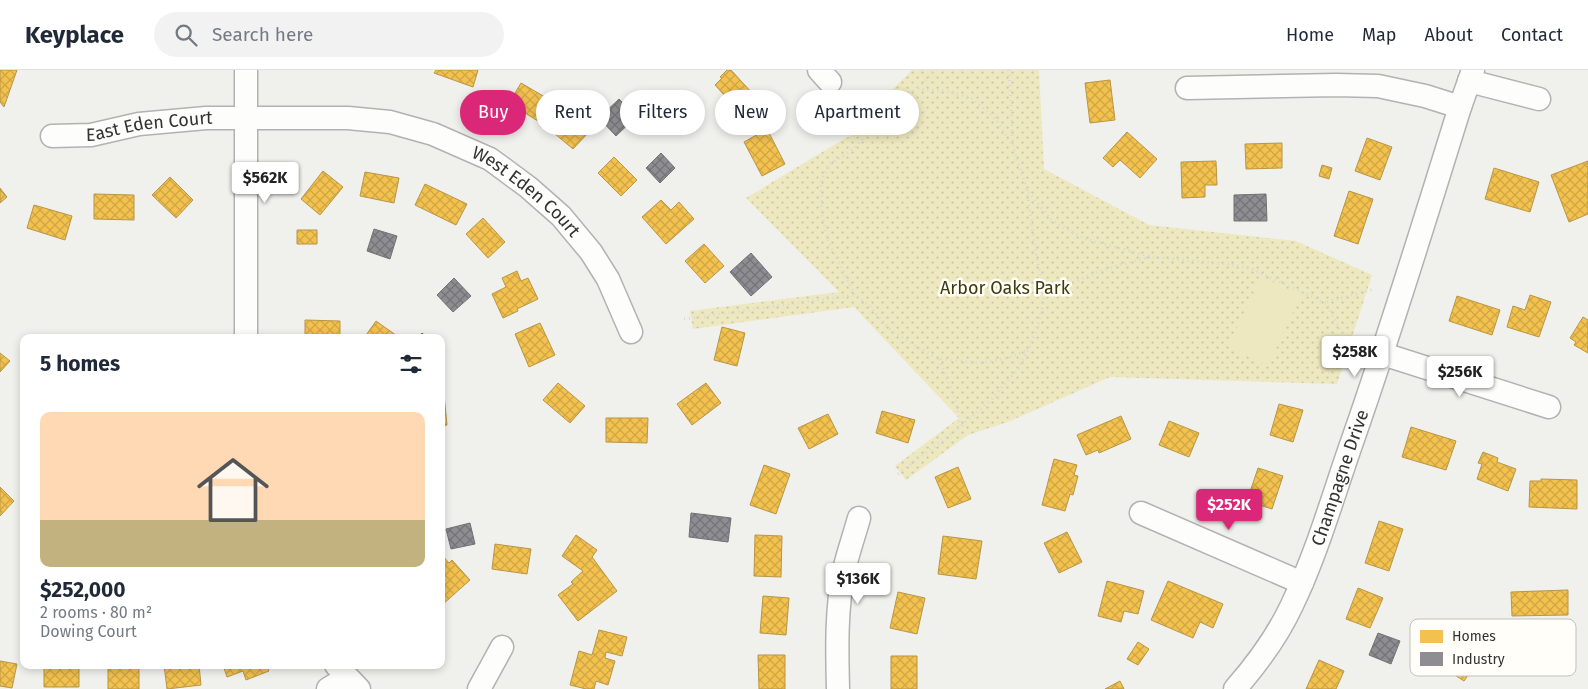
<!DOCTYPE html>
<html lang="en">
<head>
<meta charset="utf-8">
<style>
  :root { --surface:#fff; --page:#f2f2f3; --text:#1f2937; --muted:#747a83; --line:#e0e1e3; --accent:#db2777 }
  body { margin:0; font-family:"Fira Sans",sans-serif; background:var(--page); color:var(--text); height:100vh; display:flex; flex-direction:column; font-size:19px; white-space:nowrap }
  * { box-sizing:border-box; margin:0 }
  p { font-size:16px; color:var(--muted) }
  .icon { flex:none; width:28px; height:28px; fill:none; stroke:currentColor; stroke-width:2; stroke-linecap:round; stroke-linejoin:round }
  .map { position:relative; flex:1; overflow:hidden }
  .drawer { position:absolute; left:20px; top:264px; width:425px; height:335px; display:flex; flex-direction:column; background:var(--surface); border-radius:10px; box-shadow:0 2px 8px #0003 }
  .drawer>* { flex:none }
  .banner { position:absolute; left:460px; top:20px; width:475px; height:45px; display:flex; gap:10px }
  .price { position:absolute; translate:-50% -42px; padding:0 11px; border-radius:5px; background:#fff; color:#222; font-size:16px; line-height:32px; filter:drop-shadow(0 1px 2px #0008) }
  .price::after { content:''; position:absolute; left:50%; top:30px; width:15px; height:11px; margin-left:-8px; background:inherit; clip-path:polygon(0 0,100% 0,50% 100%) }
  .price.selected { background:var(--accent); color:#fff }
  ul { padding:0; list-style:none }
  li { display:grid; align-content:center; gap:10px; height:265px; padding:0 20px }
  li span { display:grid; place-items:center; height:155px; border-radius:10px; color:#555 }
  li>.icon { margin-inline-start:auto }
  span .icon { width:90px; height:90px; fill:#fffc; stroke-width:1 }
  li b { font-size:21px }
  h2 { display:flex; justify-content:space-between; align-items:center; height:60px; padding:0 20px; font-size:21px }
  .chip { padding:0 18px; border-radius:22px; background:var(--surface); box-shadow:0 2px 8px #0003; font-size:18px; line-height:45px }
  .chip.selected { background:var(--accent); color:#fff }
  header { display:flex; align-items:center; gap:30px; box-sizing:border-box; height:70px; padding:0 25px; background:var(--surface); border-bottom:1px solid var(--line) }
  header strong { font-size:24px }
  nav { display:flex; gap:28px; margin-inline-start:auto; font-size:18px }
  .search { width:350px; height:45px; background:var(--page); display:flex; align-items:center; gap:12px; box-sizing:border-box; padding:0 18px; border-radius:28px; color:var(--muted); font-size:19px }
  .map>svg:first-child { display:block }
  .park { fill:url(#park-dots) }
  .pitch { fill:#ede8bf }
  .homes { fill:url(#homes-cross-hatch); stroke:#b99645 }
  .industry { fill:url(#industry-cross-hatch); stroke:#727275 }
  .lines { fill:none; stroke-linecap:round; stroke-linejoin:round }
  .minor-casing { stroke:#b2b2b0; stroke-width:25 }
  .path { stroke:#d8d8d7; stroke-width:3; stroke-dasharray:1 4; stroke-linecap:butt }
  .minor { stroke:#fdfdfc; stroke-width:22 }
  .labels { text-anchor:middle; stroke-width:5; stroke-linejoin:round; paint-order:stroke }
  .street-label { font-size:18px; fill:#333331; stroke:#fffef9 }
  .park-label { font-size:18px; fill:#3f3a0e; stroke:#fffef9 }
  .key { fill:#fffef9; stroke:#c2c1bd; stroke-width:1 }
  .key-label { font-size:14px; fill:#333331 }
</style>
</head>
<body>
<header>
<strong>Keyplace</strong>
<div class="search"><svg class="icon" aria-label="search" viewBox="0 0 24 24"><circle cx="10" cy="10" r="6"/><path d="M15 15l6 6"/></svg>Search here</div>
<nav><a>Home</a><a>Map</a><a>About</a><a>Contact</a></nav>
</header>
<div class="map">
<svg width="1588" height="619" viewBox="0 0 1588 619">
  <defs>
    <pattern id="park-dots" width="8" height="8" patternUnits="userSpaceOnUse" patternTransform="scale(1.25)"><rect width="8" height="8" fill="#ede8bf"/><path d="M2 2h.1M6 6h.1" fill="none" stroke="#ccc7a5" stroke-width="1.8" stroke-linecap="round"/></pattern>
    <pattern id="homes-cross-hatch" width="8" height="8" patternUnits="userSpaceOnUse" patternTransform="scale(1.25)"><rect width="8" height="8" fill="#f2c14e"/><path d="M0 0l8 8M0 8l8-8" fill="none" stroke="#d0a645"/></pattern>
    <pattern id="industry-cross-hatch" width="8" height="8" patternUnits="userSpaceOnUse" patternTransform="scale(1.25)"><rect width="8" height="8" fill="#8d8d92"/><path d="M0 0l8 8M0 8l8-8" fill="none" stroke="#747478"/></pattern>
  </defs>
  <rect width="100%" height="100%" fill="#f0f0ec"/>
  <path class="park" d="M912,0H1039L1044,99L1149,155L1296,171L1372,205L1337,314L1110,307L1008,352L968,365L906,410L895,396L959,348L854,237L693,259L690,241L839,222L746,128L844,69L869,57L889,33L891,21Z"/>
  <path class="pitch" d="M1261,207L1301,225L1268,296L1228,277Z"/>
  <path class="homes" d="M0,0H17L4,37L0,32Z
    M436,0H478L473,17L434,3Z
    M727,0H731L753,24L737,39L715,15L722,8L720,7Z
    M1110,10L1115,50L1090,53L1085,13Z
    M521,13L550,30L538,51L509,33Z
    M564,40L589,62L573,79L548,58Z
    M767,59L785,94L762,106L744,72Z
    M1127,62L1157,89L1140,108L1120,90L1113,97L1103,88Z
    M1367,68L1392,77L1380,110L1355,101Z
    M1282,73V98L1246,99L1245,74Z
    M614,87L637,110L621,126L598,103Z
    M1216,91L1217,115H1205V127L1182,128L1181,92Z
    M1588,91V144L1569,152L1551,105Z
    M1322,95L1332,98L1329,109L1319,106Z
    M1494,98L1539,112L1530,142L1485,129Z
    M323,101L343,117L320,145L301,129Z
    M365,102L399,108L394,133L360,126Z
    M170,107L193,130L176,148L152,125Z
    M425,114L467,134L456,155L415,135Z
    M0,118L7,127L0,133Z
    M1349,121L1373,129L1358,174L1334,166Z
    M94,124L134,125V150L94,149Z
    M661,130L671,140L679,132L694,149L666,174L642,147Z
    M34,135L72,146L65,170L27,158Z
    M483,148L505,172L488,188L466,164Z
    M297,160H317V174H297Z
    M704,174L724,196L705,213L685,191Z
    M517,201L521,211L528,208L538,229L517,239L518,241L503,248L492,224L506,217L502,208Z
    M1530,225L1551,232L1539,267L1507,257L1513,236L1525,240Z
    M1457,226L1500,240L1492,265L1449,251Z
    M1583,247L1588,250V283L1574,275L1576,272L1570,268Z
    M305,250L340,251V268H305Z
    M376,251L400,268H364Z
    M540,253L555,285L529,297L515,264Z
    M722,257L745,263L737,296L714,290Z
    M38,265H71V268H38Z
    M0,283L10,291L0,302Z
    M558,313L585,336L570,353L543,330Z
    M706,313L721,333L692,355L677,334Z
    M443,315L447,355L441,356V316Z
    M1279,334L1303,340L1293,372L1270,365Z
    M882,341L915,350L908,373L876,363Z
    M828,344L838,364L809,379L798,358Z
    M1121,346L1131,369L1099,383L1098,380L1086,385L1077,365Z
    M606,348H648L647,373L606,372Z
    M1169,351L1199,363L1189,387L1159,375Z
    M1411,357L1456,371L1446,400L1402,387Z
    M1483,382L1498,388L1497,392L1516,399L1508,421L1477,409L1482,394L1478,393Z
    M1054,389L1077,395L1074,405L1078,406L1073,425L1070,424L1065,441L1042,435Z
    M764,395L790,404L776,444L750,435Z
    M958,397L971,429L948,438L935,407Z
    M1258,398L1283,406L1272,439L1247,431Z
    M1541,409L1577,410V439L1529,437L1530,411H1541Z
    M0,417L14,431L0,446Z
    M1379,451L1403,459L1389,501L1365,493Z
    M1067,462L1082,492L1059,503L1044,473Z
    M576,465L597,480L592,487L617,521L578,551L558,525L573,514L571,512L583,501L562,486Z
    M755,465L782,466L781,507L754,506Z
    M943,466L982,471L976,509L938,504Z
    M495,474L531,479L527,504L492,499Z
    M441,484L449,493L452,490L470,510L442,535Z
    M1107,511L1144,521L1138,544L1124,541L1121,552L1098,546Z
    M1168,511L1223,534L1213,558L1200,552L1193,568L1151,550Z
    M1358,518L1383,528L1370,558L1346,549Z
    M1568,520V545L1512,546L1511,522Z
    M898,522L925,528L917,564L890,558Z
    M763,526L789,528L786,565L760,563Z
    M599,560L627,567L622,586L606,582L605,588L615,591L608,615L596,611L594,619H586L570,615L579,581L592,585Z
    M1470,561L1489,574L1464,611L1444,598Z
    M1138,572L1149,579L1138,595L1127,589Z
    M758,585H785V619H759Z
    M891,586H917V619H891Z
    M1319,590L1344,601L1336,619H1306Z
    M0,591L17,594L12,618L0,616Z
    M44,595H79V617H44Z
    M108,595H139V619H108Z
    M164,595H199L201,615L167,619Z
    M223,595H266L269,601L246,610L243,601L227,607Z
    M1120,611L1124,619H1105Z"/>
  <path class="industry" d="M619,29L636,47L616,66L599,48Z
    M661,83L675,98L660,113L646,98Z
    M1266,124L1267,151H1234V125Z
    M374,159L397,166L390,189L367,181Z
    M751,183L772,207L751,226L730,202Z
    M454,208L471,226L453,242L437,225Z
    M422,263L428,268H418Z
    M691,443L731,448L728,472L689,467Z
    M470,453L475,474L451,479L446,459Z
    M1378,563L1400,571L1391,594L1369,585Z"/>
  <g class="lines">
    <g class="minor-casing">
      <g id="minor">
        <path d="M819,0L830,12"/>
        <path d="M1469,11L1539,29"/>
        <path d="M1187,18L1336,15L1378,16L1425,26L1460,37"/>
        <path id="s1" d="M52,66L91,65L139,54L206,48H348L390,52L433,64L490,89L528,117L561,146L591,182L608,209L631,262"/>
        <path d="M246,268V0"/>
        <path d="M1383,284L1549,337"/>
        <path d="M1141,443L1302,513"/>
        <path d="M336,595L359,619"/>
        <path d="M328,619L346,608"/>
        <path d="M479,619L502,577"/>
        <path d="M838,619C837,579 836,539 844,500C848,483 854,466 859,448"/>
        <path id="s2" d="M1235,619C1257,594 1278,565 1292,535C1317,483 1333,426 1352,372C1391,261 1425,149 1460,37L1473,0"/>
      </g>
    </g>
    <path class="path" d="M1009,0L1013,77L1027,120L1051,150L1085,169L1152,187L1227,194L1249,198L1326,233L1339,258L1354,279
      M918,18L936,0
      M884,29L896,27L918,19L945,21L971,28L995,48L1013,76
      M864,54L862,69L854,79L830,94L821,110L822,146L829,173L855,225L867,234L891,260L912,274L939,289L981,293L1007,288L1026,281
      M1045,222C1061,220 1073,212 1088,206C1109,197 1130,192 1151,187
      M1327,232L1374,219
      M684,249L855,225
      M939,289L955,329L960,356
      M898,404L960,357L989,332L1018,299L1032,272L1041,245L1045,222L1037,191L1027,120"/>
    <use href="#minor" class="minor"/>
  </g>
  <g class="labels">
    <g class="street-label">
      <text dy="6" stroke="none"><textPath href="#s1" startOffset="98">East Eden Court</textPath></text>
      <text dy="6" stroke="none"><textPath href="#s1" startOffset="495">West Eden Court</textPath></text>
      <text dy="6" stroke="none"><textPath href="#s2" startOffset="238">Champagne Drive</textPath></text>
    </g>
    <g class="park-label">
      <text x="1005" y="224">Arbor Oaks Park</text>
    </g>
  </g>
  <rect x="1410" y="549" width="166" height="57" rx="8" class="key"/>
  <rect x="1420" y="560" width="23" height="13" fill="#f2c14e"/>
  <rect x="1420" y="582" width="23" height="14" fill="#8d8d92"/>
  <g class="key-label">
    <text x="1452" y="571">Homes</text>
    <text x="1452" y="594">Industry</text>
  </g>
</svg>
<b class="price" style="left:265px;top:134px">$562K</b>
<b class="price" style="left:1355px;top:308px">$258K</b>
<b class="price" style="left:1460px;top:328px">$256K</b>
<b class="price selected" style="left:1229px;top:461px">$252K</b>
<b class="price" style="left:858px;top:535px">$136K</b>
<div class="banner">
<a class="chip selected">Buy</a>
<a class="chip">Rent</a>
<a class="chip">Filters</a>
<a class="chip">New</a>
<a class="chip">Apartment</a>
</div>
<section class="drawer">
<h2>5 homes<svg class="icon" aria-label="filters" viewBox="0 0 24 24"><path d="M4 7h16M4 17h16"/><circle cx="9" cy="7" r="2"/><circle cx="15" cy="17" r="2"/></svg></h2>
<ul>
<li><span style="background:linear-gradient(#ffd9b3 70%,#c2b280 0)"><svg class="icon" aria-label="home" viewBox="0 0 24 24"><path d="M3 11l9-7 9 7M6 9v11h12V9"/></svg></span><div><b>$252,000</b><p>2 rooms · 80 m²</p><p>Dowing Court</p></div></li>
</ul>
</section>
</div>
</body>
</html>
